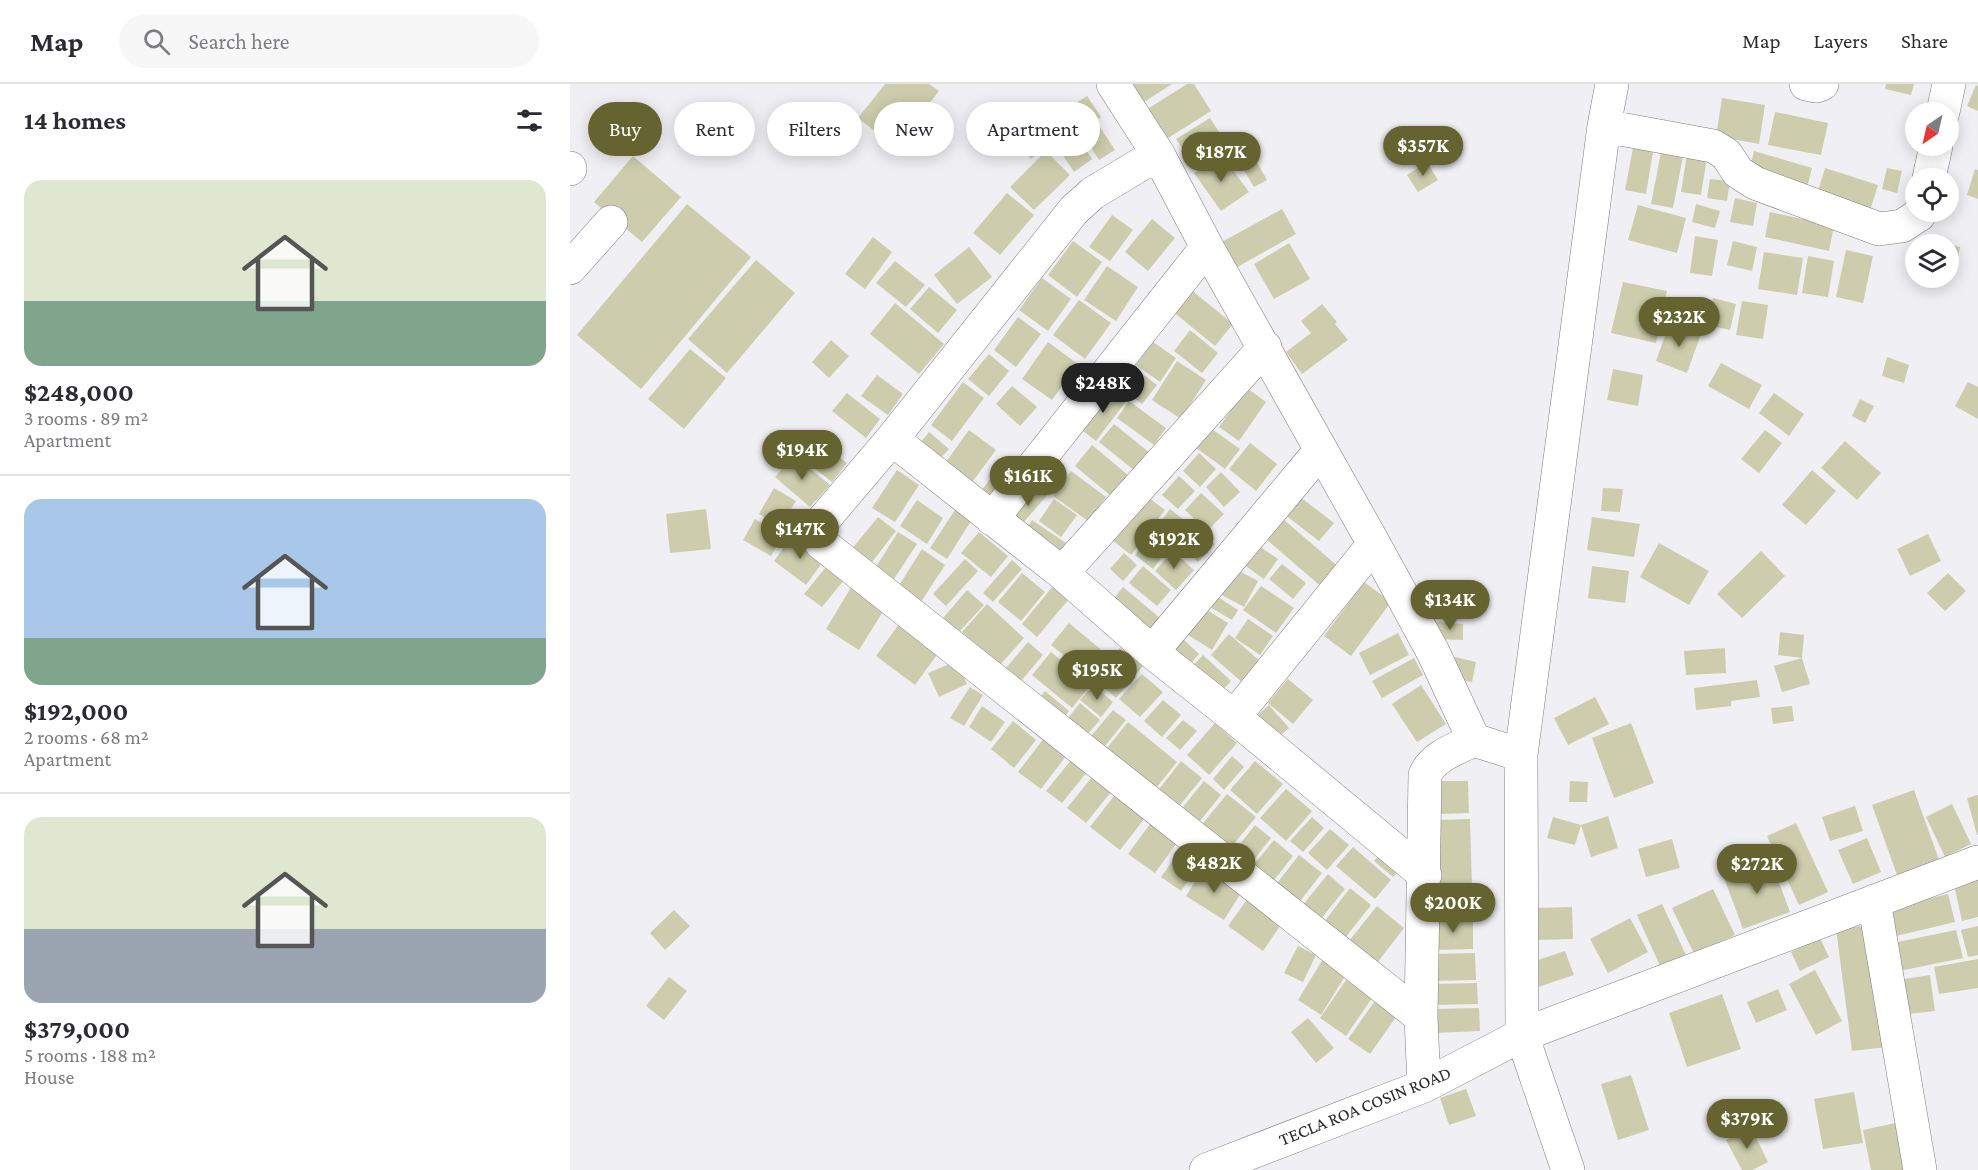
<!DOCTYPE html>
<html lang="en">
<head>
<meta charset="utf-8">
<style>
  :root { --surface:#fff; --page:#f7f7f7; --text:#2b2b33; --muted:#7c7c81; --line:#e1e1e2; --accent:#656431 }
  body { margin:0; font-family:"Crimson Pro",serif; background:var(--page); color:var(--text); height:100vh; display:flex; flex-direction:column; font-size:22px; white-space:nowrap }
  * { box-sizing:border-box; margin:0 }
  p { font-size:20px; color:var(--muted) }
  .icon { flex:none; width:33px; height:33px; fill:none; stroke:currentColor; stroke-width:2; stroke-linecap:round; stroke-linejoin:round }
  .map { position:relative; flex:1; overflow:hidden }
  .drawer { display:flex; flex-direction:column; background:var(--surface); width:570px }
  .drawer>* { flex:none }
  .banner { position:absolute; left:18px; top:18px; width:570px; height:54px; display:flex; gap:12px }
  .needle { width:39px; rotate:214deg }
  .fabs { position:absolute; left:1335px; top:18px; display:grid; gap:12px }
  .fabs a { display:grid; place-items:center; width:54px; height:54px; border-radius:50%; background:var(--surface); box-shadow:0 3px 15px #0003; font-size:30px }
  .price { position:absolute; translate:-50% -51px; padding:0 14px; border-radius:21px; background:var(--accent); color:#fff; font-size:20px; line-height:39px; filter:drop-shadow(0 2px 3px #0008) }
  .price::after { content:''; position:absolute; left:50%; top:36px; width:18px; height:14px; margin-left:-9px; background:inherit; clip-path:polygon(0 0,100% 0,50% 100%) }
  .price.selected { background:#222; color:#fff }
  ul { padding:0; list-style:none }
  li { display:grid; align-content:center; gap:12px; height:318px; padding:0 24px }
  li+li { border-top:2px solid var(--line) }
  li span { display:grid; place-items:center; height:186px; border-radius:18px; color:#555 }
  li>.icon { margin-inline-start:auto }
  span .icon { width:108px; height:108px; fill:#fffc; stroke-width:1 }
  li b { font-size:26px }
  h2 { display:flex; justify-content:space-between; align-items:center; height:72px; padding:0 24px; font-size:26px }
  .chip { padding:0 21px; border-radius:27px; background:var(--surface); box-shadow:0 3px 15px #0003; font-size:21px; line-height:54px }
  .chip.selected { background:var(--accent); color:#fff }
  header { display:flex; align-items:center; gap:36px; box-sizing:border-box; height:84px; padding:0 30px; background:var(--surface); border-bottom:2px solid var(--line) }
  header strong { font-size:28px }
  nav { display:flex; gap:33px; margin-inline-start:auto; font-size:21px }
  .search { width:420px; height:54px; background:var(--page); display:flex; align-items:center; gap:15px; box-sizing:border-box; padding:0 21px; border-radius:33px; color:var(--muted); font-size:22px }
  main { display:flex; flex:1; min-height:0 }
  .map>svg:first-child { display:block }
  .building { fill:#cdcdad }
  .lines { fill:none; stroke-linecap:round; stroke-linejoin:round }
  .minor-casing { stroke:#7c7b80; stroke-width:34 }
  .minor { stroke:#fff; stroke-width:33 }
  .labels { text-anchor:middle; stroke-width:5; stroke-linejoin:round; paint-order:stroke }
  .street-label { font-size:18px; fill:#28282a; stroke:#fff }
</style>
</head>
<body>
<header>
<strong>Map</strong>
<div class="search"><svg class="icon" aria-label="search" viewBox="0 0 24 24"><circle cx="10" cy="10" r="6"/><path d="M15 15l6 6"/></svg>Search here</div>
<nav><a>Map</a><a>Layers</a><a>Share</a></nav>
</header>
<main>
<section class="drawer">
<h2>14 homes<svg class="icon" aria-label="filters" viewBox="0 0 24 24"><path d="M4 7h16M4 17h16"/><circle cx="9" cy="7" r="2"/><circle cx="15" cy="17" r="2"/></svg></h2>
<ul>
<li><span style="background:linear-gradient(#dfe7d0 65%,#7fa58c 0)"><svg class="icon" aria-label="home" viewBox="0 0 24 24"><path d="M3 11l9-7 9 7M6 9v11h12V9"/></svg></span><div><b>$248,000</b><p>3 rooms · 89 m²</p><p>Apartment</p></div></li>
<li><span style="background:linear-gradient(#a9c7e8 75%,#7fa58c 0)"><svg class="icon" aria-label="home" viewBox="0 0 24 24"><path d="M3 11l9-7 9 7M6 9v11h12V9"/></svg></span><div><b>$192,000</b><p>2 rooms · 68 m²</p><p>Apartment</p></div></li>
<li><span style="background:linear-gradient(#dfe7d0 60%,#9aa5b1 0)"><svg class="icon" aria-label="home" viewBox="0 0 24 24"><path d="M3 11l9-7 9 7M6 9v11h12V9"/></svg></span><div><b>$379,000</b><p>5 rooms · 188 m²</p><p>House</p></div></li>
</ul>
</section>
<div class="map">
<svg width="1408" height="1086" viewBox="0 0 1408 1086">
  <rect width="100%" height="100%" fill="#f0eff4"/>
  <path class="building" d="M315,0H359L369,7L325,63L288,34Z
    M558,0H602L571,20Z
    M617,0H624L641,27L595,56L576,26Z
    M1316,0H1344L1341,11L1315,5Z
    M1406,1L1408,2V27L1397,22Z
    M517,12L531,33L510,47L496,25Z
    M1152,14L1195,21L1189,60L1146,52Z
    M482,27L497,46L461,75L445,55Z
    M1205,28L1258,39L1251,71L1198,61Z
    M640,34L658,62L624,83L606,55Z
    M528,40L545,66L529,76L513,51Z
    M505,49L522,75L504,88L486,61Z
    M675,57L697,96L684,103L661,65Z
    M1064,59L1084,62L1076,110L1055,106Z
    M1092,63L1114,67L1103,124L1081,120Z
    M1118,64L1138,67L1131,111L1111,108Z
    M476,67L500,91L464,126L440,103Z
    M1184,67L1242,84L1237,104L1179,88Z
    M651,70L679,108L651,127L624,89Z
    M63,72L111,113L72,158L24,118Z
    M857,78L868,96L848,108L837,91Z
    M1255,84L1308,101L1299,130L1246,114Z
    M1317,84L1332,87L1327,109L1312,105Z
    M1405,85L1408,86V115L1397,111Z
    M1140,95L1160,97L1157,117L1137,114Z
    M437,109L464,131L430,171L403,149Z
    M1165,114L1187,119L1183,142L1160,138Z
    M117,120L181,173L71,305L7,251Z
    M1126,120L1150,127L1145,144L1122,138Z
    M1068,121L1116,134L1107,169L1058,156Z
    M712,125L726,150L662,186L648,160Z
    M1200,128L1264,142L1259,167L1195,153Z
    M542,131L563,146L540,177L519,163Z
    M582,135L605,154L578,187L555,168Z
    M1125,152L1148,156L1142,192L1120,189Z
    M303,153L322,168L295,205L275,190Z
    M503,157L532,178L507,213L478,191Z
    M1163,157L1187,163L1182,187L1157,181Z
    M719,159L740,195L704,215L684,180Z
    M1378,160L1390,163L1386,183L1378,181Z
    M399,163L422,193L387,220L364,191Z
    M1276,166L1303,172L1293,219L1266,213Z
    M1194,168L1233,174L1227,211L1188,205Z
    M1238,172L1264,177L1258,213L1232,209Z
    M186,176L225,209L157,289L118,255Z
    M325,177L355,201L336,223L306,199Z
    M537,182L568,203L546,237L514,216Z
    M472,194L501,215L478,247L449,226Z
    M1053,198L1097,207L1086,259L1041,249Z
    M359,203L387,226L368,249L340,225Z
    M619,204L663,240L645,262L601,226Z
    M1143,214L1166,220L1160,246L1137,241Z
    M509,216L541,239L515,275L483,251Z
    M1172,217L1198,221L1193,255L1166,251Z
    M325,219L374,260L349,290L300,250Z
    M752,220L767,238L765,240L778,256L732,290L716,268L741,249L731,237Z
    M448,233L471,250L446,283L424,266Z
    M1100,238L1131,250L1117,289L1086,277Z
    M620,246L648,269L632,289L604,267Z
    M261,256L279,272L259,294L242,278Z
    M478,258L508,280L482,316L452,295Z
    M583,258L606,274L590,298L566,281Z
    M120,265L156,294L114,345L78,315Z
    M419,270L439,287L419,312L398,295Z
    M1317,273L1339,281L1334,299L1312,292Z
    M607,277L636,296L611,335L582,316Z
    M1151,279L1192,301L1179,325L1138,302Z
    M562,282L587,301L572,320L547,301Z
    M1043,285L1073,291L1068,322L1037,316Z
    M307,291L333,310L318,331L291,312Z
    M393,298L414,314L382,357L361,341Z
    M1398,298L1408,303V335L1385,322Z
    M442,302L467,323L450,342L426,320Z
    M541,304L557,316L526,357L509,344Z
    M677,304L696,318L669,357L649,343Z
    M277,309L310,335L296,354L262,327Z
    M1204,309L1234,330L1219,352L1189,329Z
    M1290,315L1304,322L1295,339L1282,332Z
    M559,317L596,344L584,361L547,334Z
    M544,340L580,369L565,387L529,358Z
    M639,343L670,365L655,385L625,363Z
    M399,346L426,366L400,401L373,382Z
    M1195,346L1212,359L1189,389L1171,375Z
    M359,348L379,365L365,380L346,364Z
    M240,350L277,379L262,398L225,369Z
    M1275,357L1311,389L1287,416L1251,384Z
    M680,359L707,380L686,407L659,385Z
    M522,361L558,391L541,412L505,382Z
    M629,369L646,385L630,403L613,387Z
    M224,371L260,401L240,423L205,393Z
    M435,376L453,390L423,430L404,416Z
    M327,386L349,401L325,438L302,424Z
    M1242,386L1266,407L1236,441L1212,421Z
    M501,387L536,413L518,437L483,412Z
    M651,388L670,408L654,423L636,403Z
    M609,392L625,407L608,425L592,411Z
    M469,399L480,408L446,447L435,438Z
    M204,404L226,417L210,443L189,430Z
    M1033,404L1053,405L1050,428L1031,427Z
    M631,409L654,430L637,447L615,426Z
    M725,409L764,439L749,457L710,427Z
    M575,411L595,426L561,471L542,456Z
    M484,415L507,431L491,453L469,437Z
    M347,416L373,434L357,460L330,442Z
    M136,425L141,465L100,469L96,430Z
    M600,425L618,439L583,485L565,471Z
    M385,426L401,437L377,475L360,464Z
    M308,433L326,447L299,482L280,467Z
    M1022,433L1070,440L1064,473L1017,466Z
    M185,435L213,452L201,472L173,456Z
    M713,435L771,485L754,505L696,455Z
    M462,436L499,461L486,479L450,454Z
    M624,440L645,460L628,478L607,458Z
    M328,448L347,460L322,498L304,486Z
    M409,448L438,472L421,493L391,469Z
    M1358,450L1371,477L1340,492L1327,465Z
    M223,451L255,475L236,501L204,477Z
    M683,458L708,475L694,495L670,478Z
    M1089,459L1139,487L1119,521L1070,493Z
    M352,465L375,481L351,518L328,503Z
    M603,467L624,486L606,506L585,487Z
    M1191,467L1215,492L1172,534L1147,510Z
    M554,469L567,481L553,497L540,485Z
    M395,475L408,487L376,522L363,510Z
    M442,476L452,485L423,518L413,509Z
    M712,480L736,499L723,515L699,495Z
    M573,482L601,506L587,522L559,499Z
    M1022,482L1059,487L1055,519L1018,514Z
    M256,483L273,497L252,523L234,510Z
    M662,483L688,497L674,523L648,509Z
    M452,489L475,508L451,537L428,518Z
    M1378,489L1396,507L1375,527L1357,509Z
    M794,498L821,518L781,572L754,552Z
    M283,500L317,521L289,566L256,545Z
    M483,502L499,515L467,553L452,540Z
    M691,502L724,524L706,549L673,526Z
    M553,503L590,534L572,556L535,526Z
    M397,506L414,521L389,548L373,534Z
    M640,508L668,526L662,536L633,519Z
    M874,517H897V532H874Z
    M417,520L454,554L430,581L392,548Z
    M627,520L658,539L642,566L610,546Z
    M678,535L703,552L690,571L665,554Z
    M867,538L893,540V556L866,555Z
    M499,539L535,569L517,590L481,561Z
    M329,540L369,568L345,601L306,572Z
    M1210,548L1234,551L1232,574L1208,571Z
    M828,549L839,571L800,591L789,569Z
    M659,550L692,579L674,600L641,571Z
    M610,552L629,570L613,588L593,569Z
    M458,558L473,571L451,597L436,584Z
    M550,564L573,582L546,614L524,595Z
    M1155,564L1156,589L1116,591L1114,567Z
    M481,568L521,601L502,624L462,591Z
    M633,571L661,597L646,613L617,588Z
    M885,573L906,578L902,598L880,594Z
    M844,574L853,591L812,614L802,597Z
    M1232,574L1240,600L1212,608L1204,582Z
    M387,577L397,600L369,613L358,589Z
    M572,590L593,608L570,633L549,615Z
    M718,595L743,616L723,640L698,619Z
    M1187,596L1190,613L1161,617V622L1126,626L1124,604Z
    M523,601L543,618L531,633L510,616Z
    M851,601L876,640L847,658L822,620Z
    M400,603L413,611L394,642L380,634Z
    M475,607L499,627L493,634L469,614Z
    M1025,613L1039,640L998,661L984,634Z
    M593,616L611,631L592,653L574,637Z
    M510,619L530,636L514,654L495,638Z
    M699,621L719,644L708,654L688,631Z
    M412,622L435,638L421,658L399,643Z
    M1222,622L1224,637L1203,640L1201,624Z
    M543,626L556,636L530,668L517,657Z
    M613,636L627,647L610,666L596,654Z
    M443,637L466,656L444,684L421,665Z
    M558,638L607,678L582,709L533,669Z
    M645,639L667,659L639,691L617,671Z
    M1061,639L1084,699L1044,714L1022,654Z
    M474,654L496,672L471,705L448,688Z
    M662,672L674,683L654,706L643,695Z
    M502,675L517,688L492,719L476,707Z
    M611,677L632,694L606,726L586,709Z
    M685,677L713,700L687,730L660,706Z
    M522,693L541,708L516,739L497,724Z
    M634,697L651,711L626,742L609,728Z
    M869,697H898L899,729L870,730Z
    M1000,697L1018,698L1017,718H999Z
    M716,705L742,727L716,757L690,734Z
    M1344,706L1369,776L1327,791L1302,721Z
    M657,710L686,733L658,767L629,744Z
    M1408,711V751H1407L1397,714Z
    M544,712L575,734L550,766L520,743Z
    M1382,720L1401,760L1375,773L1356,733Z
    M1285,722L1293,747L1260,757L1252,733Z
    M1038,732L1048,764L1021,773L1011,741Z
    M742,733L754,744L733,768L720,757Z
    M983,733L1011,741L1005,761L977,754Z
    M900,735L902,802L865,803L863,736Z
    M1226,739L1258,808L1229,821L1197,752Z
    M580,740L606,760L585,789L558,770Z
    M685,741L701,754L678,783L662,770Z
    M760,745L779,761L757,786L738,769Z
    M1297,754L1311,788L1283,800L1268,766Z
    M1102,755L1110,784L1076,793L1068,765Z
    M704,756L723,772L701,800L681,784Z
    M612,763L632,777L611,807L591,793Z
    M783,763L821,796L805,815L766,782Z
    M812,768L831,785L823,793L804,777Z
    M729,771L752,789L727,821L704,803Z
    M1201,777L1220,828L1173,845L1154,794Z
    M633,785L671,809L654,836L616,812Z
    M1408,787V833L1392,837L1382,792Z
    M758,790L775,805L750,836L732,822Z
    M780,804L801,821L775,854L754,838Z
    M1143,805L1165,851L1124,870L1102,824Z
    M905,807V833L863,834V808Z
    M1378,810L1385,838L1322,853L1314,825Z
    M678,814L712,839L693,867L658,842Z
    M1092,820L1117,873L1091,884L1067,831Z
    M807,822L834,844L807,879L779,857Z
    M1002,823L1003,855L967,856L966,824Z
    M104,826L120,842L95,866L80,849Z
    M1060,834L1078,868L1038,889L1020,855Z
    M903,835V865L864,866L863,836Z
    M1301,841L1317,963L1282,967L1266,845Z
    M1408,842V871L1398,873L1391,846Z
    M1386,846L1393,874L1329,887L1323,859Z
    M1250,854L1259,873L1230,887L1221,868Z
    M728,862L746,871L733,898L714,889Z
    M995,867L1004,891L968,903L959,879Z
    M905,869L906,896L863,897L862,870Z
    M753,875L777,889L751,931L728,916Z
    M1408,875V904L1369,910L1364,883Z
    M1245,886L1272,937L1246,951L1219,900Z
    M1360,891L1365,927L1338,930L1334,895Z
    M99,893L117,907L94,936L76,922Z
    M776,896L802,914L776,952L750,934Z
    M907,899L908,920L863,921L862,900Z
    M1208,905L1217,926L1186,939L1177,918Z
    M1152,910L1171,965L1117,983L1099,929Z
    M804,918L826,933L800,970L778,955Z
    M909,924L910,947L864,949L863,925Z
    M738,934L764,964L746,979L721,948Z
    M1061,991L1079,1046L1048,1056L1031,1000Z
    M896,1005L906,1032L879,1041L870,1014Z
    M1284,1008L1293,1059L1253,1065L1244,1015Z
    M1330,1038L1340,1086H1301L1293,1046Z
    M1181,1043L1198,1078L1182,1086H1172L1156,1056Z"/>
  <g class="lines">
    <g class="minor-casing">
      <path id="minor" d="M543,0L588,70L637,163L804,460L863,568L904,656
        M1236,0L1246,2L1252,0
        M1373,28L1379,0
        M1034,42L1143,62L1156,70L1168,88L1185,99L1309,145L1332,142L1349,131L1350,128
        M588,70L523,109L504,126L322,355L249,441L246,451L251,459L851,933
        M0,84V85
        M1359,94L1366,62
        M0,184L41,138
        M322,355L492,489L582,568L664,633L855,791
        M422,435L637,163
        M492,489L695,263
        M582,568L751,366
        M664,633L804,460
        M1304,817L1350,1086
        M854,1002L851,933L855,691C863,672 886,665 904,656L951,671
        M636,1086L854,1002L952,951L1408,778
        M998,1086L952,951L951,671L1034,42L1042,0"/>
    </g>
    <use href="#minor" class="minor"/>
  </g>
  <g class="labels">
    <g class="street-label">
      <text transform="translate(795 1022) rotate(-22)" y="6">TECLA ROA COSIN ROAD</text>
    </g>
  </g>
</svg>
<div class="fabs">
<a><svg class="needle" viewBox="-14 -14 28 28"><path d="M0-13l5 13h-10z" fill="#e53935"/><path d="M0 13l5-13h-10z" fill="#7c7c81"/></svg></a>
<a><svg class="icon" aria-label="locate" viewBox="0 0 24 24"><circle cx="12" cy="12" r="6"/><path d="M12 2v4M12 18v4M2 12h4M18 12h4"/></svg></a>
<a><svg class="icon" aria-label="layers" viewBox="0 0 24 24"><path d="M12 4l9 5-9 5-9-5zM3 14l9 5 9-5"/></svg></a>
</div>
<b class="price" style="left:853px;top:93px">$357K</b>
<b class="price" style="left:651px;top:99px">$187K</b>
<b class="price" style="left:1109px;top:264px">$232K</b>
<b class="price selected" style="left:533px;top:330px">$248K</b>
<b class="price" style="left:232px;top:397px">$194K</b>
<b class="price" style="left:458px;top:423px">$161K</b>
<b class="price" style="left:230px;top:476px">$147K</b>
<b class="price" style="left:604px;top:486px">$192K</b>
<b class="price" style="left:880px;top:547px">$134K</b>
<b class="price" style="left:527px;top:617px">$195K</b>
<b class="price" style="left:644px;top:810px">$482K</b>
<b class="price" style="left:1187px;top:811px">$272K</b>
<b class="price" style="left:883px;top:850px">$200K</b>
<b class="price" style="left:1177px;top:1066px">$379K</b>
<div class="banner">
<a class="chip selected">Buy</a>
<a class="chip">Rent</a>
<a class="chip">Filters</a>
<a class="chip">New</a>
<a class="chip">Apartment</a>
</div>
</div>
</main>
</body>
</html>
